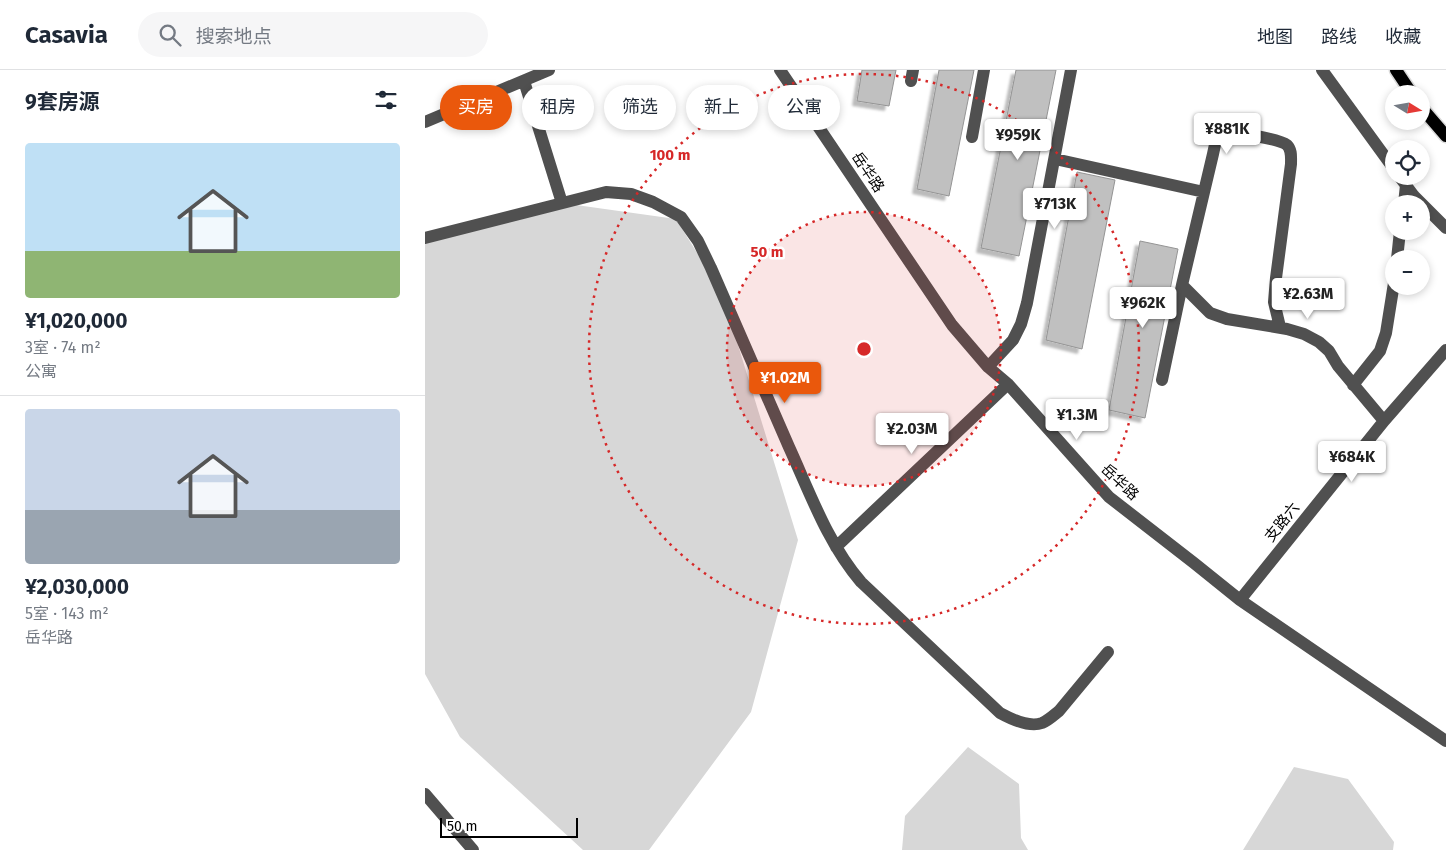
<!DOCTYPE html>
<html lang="zh">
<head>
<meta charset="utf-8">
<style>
  :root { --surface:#fff; --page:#f6f6f7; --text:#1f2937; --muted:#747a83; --line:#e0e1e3; --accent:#ea580c }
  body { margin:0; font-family:"Fira Sans","Noto Sans SC",sans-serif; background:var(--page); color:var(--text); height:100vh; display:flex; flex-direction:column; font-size:19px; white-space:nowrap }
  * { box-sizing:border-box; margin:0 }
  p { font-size:16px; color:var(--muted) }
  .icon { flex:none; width:28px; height:28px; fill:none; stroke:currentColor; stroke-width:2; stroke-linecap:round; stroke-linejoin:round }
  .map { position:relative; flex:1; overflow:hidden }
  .sheet { display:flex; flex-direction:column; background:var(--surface); width:425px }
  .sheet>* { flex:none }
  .hud { position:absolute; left:15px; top:15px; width:475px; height:45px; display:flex; gap:10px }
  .needle { width:32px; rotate:101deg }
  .fabs { position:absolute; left:960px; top:15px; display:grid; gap:10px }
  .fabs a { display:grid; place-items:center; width:45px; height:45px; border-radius:50%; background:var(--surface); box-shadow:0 2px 8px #0003; font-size:25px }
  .scale { position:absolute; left:15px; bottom:12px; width:138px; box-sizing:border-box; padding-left:5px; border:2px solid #000; border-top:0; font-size:14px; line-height:18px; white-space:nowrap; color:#000; -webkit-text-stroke:4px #fff; paint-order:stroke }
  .price { position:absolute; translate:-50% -42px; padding:0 11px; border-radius:5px; background:#fff; color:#222; font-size:16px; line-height:32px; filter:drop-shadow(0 1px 2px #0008) }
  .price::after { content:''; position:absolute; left:50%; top:30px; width:15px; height:11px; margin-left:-8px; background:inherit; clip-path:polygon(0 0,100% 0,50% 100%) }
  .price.current { background:var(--accent); color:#fff }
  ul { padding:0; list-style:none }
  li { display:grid; align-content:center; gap:10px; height:265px; padding:0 25px }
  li+li { border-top:1px solid var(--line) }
  li span { display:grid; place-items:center; height:155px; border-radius:5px; color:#555 }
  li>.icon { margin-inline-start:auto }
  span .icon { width:90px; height:90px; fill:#fffc; stroke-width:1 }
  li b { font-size:21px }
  h2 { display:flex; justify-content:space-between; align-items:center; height:60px; padding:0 25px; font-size:21px }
  .pill { padding:0 18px; border-radius:22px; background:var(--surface); box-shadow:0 2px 8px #0003; font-size:18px; line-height:45px }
  .pill.current { background:var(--accent); color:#fff }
  header { display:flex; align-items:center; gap:30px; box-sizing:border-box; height:70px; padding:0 25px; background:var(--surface); border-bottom:1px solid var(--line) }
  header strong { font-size:24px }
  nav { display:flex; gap:28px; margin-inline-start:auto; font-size:18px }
  .search { width:350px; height:45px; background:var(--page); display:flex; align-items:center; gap:12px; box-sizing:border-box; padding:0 18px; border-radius:28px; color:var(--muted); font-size:19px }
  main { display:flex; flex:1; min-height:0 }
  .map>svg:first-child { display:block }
  .green { fill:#d7d7d7 }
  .building { fill:#c0c0c0; stroke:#949494; filter:url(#shadow) }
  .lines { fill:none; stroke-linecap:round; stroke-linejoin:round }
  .major-casing { stroke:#dbdbdb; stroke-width:15 }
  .minor { stroke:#505050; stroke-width:12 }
  .major { stroke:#000; stroke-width:12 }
  .ring { fill:none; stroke:#d62828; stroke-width:2.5; stroke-dasharray:2.5 5 }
  .labels { text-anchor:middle; stroke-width:5; stroke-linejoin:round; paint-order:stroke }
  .street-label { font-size:15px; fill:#000; stroke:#fff }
  .centre { fill:#d62828; stroke:#fff; stroke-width:2.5 }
  .ring-label { font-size:15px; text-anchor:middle; font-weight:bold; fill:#d62828; stroke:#fff; stroke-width:5; stroke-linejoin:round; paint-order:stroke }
</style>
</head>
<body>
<header>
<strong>Casavia</strong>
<div class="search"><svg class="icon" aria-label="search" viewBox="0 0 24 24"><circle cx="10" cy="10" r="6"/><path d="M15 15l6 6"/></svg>搜索地点</div>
<nav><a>地图</a><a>路线</a><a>收藏</a></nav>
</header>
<main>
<section class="sheet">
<h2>9套房源<svg class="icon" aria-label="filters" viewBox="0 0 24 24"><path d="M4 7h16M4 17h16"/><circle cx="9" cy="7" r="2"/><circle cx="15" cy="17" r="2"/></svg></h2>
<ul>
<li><span style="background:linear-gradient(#bfe0f5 70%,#8fb573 0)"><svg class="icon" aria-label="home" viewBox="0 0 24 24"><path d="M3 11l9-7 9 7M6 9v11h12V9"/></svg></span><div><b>¥1,020,000</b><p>3室 · 74 m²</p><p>公寓</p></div></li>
<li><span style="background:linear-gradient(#c9d6e8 65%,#9aa5b1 0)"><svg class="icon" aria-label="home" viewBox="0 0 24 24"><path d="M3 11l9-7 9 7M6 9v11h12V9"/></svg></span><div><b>¥2,030,000</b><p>5室 · 143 m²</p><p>岳华路</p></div></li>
</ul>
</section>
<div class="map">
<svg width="1021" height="780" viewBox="0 0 1021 780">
  <defs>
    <filter id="shadow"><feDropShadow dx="-4.5" dy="4.5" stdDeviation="1" flood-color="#0004"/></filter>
  </defs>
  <rect width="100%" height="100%" fill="#fff"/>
  <path class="green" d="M137,133L251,149L297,223L373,470L326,642L224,780H158L35,667L0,604V171Z
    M543,677L594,714L596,768L603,780H477L480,746Z
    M869,697L923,709L969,772L968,780H818Z"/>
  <path class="building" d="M437,0H471L464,36L432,31Z
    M514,0H549L524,126L492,119Z
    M591,0H631L594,186L556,178Z
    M652,102L690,110L657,279L621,270Z
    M715,171L753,179L720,348L684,340Z"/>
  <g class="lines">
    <g class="major-casing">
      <path id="major" d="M971,0L987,24
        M996,37L1021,66"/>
    </g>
    <path class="minor" d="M355,0L527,255L563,297L583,314L684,427L769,493L815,530L1021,671
      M897,0L969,99
      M99,11L137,133
      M486,11L488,0
      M0,52L124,0
      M547,67L559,0
      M630,89L779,122
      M974,106L989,126L1021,158
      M979,134L981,115
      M0,168L181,122L206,124L228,132L256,147L273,171L286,198C312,258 338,318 364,377C385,423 403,474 436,512L575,643C586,649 604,658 617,653C624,650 629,645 634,641L683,582
      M972,189L975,161
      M757,215L785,243L802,249L862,259L879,264L894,272L904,281L913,296L959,351
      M563,297L588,270L596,254L602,233L646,0
      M737,310L757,215L788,84L791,70L801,62C811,62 854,69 862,75C867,80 866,87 866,94L851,208L849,232L855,257
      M928,315L955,281L961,263L969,213
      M411,477L583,314
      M815,530L959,351L1021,280
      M0,724L48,780"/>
    <use href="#major" class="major"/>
  </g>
  <circle cx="439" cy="279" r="137" fill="#d62828" fill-opacity=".12"/>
  <g class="ring">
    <circle cx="439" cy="279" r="137"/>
    <circle cx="439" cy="279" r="275"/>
  </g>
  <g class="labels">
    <g class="street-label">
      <text transform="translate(443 102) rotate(56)" y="5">岳华路</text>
      <text transform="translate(695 412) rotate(43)" y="5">岳华路</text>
      <text transform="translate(857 452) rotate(-51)" y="5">支路六</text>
    </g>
  </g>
  <circle cx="439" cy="279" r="8" class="centre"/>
  <g class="ring-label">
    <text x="245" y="90">100 m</text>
    <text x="342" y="187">50 m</text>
  </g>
</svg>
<div class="fabs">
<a><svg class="needle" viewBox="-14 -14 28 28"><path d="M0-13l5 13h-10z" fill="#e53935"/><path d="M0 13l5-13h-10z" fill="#747a83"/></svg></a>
<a><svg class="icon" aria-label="locate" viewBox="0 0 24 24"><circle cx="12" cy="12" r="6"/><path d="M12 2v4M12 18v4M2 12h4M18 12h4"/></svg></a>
<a>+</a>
<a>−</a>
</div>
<div class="scale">50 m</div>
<b class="price" style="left:802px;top:85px">¥881K</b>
<b class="price" style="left:593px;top:91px">¥959K</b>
<b class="price" style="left:630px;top:160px">¥713K</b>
<b class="price" style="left:883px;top:250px">¥2.63M</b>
<b class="price" style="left:718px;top:259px">¥962K</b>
<b class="price current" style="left:360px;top:334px">¥1.02M</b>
<b class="price" style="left:652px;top:371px">¥1.3M</b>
<b class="price" style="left:487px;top:385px">¥2.03M</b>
<b class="price" style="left:927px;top:413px">¥684K</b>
<div class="hud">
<a class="pill current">买房</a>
<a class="pill">租房</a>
<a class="pill">筛选</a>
<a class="pill">新上</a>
<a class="pill">公寓</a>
</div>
</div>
</main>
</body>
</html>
